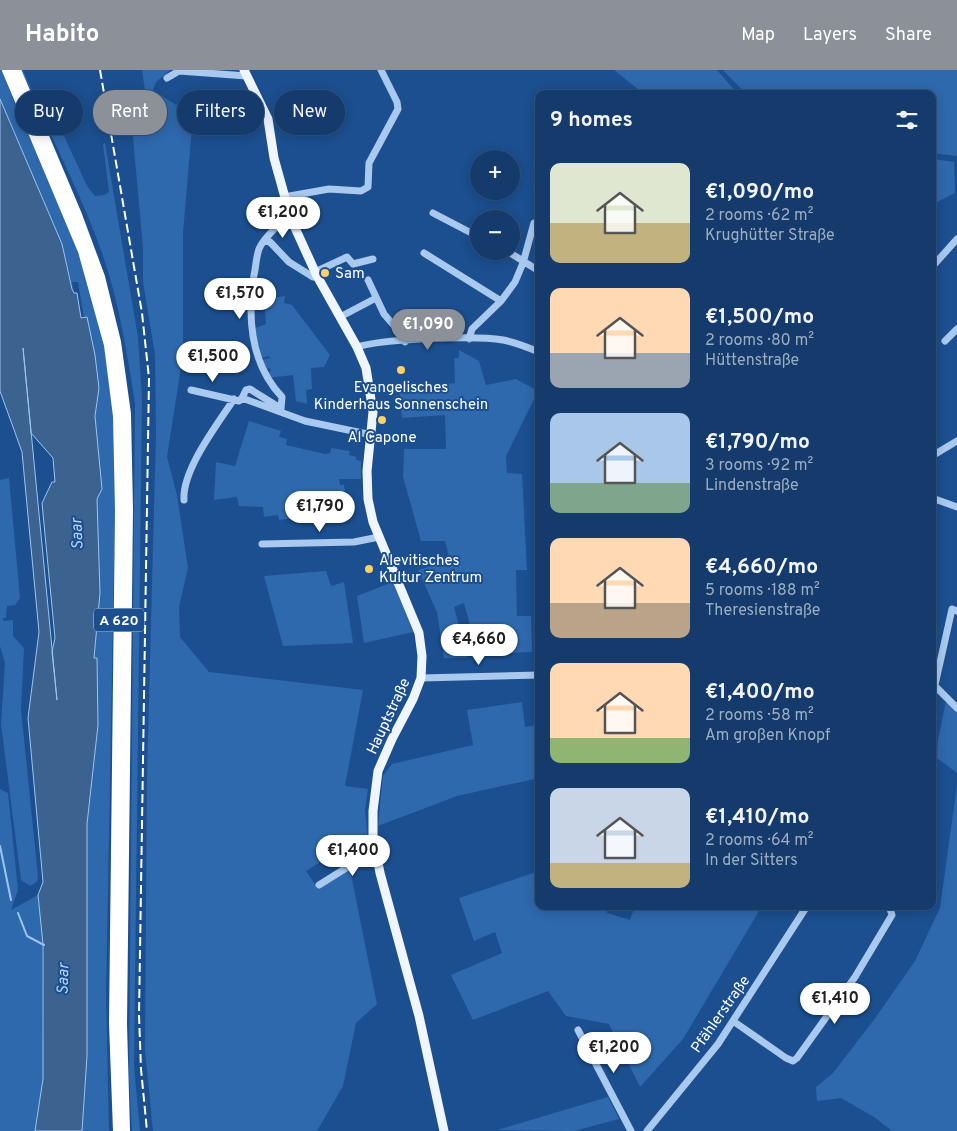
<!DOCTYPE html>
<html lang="en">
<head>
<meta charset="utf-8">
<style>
  :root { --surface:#143b6b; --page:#1d4271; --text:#f1f3f6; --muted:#9dadc1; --line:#33557e; --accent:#8c9099 }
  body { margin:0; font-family:Overpass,sans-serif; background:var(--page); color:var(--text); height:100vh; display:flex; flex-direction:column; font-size:19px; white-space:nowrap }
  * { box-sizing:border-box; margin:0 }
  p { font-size:16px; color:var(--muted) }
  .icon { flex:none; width:28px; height:28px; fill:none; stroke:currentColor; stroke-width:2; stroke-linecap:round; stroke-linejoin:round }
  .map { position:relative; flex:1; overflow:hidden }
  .sheet { position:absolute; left:535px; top:20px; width:401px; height:820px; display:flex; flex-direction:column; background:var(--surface); border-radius:10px; box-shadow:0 2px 12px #0003,0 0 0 1px var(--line) }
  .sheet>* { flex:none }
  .banner { position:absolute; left:15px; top:20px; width:445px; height:45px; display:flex; gap:10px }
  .fabs { position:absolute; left:470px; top:80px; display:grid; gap:10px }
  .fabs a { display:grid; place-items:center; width:50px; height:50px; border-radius:50%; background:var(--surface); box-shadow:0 2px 12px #0003,0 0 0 1px var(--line); font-size:25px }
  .price { position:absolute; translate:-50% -42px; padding:0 11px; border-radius:18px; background:#fff; color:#222; font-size:16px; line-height:32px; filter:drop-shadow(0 1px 2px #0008) }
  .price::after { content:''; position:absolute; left:50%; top:30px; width:15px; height:11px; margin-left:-8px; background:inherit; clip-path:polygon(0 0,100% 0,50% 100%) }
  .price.current { background:var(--accent); color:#fff }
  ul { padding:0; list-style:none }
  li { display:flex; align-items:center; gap:15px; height:125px; padding:0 15px }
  li span { display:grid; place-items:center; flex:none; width:140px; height:100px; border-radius:10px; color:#555 }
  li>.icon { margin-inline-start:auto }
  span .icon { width:60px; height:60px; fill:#fffc; stroke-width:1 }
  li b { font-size:21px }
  h2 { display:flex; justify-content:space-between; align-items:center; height:60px; padding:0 15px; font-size:21px }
  .tag { padding:0 18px; border-radius:22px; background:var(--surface); box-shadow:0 2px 12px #0003,0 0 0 1px var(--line); font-size:18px; line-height:45px }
  .tag.current { background:var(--accent); color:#fff }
  header { display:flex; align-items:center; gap:30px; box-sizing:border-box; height:70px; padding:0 25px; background:var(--accent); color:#fff }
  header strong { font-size:24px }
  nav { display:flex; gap:28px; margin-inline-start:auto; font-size:18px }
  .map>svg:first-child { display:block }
  .green { fill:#2e69ad }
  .water { fill:#3c6290; stroke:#9cc4f0; fill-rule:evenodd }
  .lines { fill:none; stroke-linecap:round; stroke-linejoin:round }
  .stream { stroke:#9cc4f0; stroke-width:2 }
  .minor { stroke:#a9c9ee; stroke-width:7 }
  .major { stroke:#f0f6ff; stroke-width:9 }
  .highway { stroke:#fff; stroke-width:10 }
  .rail { stroke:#fff; stroke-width:2; stroke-dasharray:9 4; stroke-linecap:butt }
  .poi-dot { fill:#ffd166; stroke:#1b4f8f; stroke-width:2 }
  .labels { text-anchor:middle; stroke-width:4; stroke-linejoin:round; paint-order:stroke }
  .shield { fill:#1b4f8f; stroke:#bbcadd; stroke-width:1 }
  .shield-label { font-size:14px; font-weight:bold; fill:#fff }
  .poi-label { font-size:15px; fill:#fff; stroke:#1b4f8f; text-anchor:start }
  .street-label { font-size:15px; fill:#fff; stroke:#1b4f8f }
  .water-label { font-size:16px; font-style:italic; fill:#b5d3f5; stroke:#1b4f8f }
</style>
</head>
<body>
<header>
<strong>Habito</strong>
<nav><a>Map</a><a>Layers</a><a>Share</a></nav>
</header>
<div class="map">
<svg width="957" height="1061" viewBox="0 0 957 1061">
  <rect width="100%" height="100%" fill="#1b4f8f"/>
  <path class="green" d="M0,0H2L15,35L69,151L105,268L114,338L115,440L106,925L109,1061H82L87,986V754L98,655L94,588L100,523L97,429L102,419L95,346L99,318L86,247L84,248L78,212H72L74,223L62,174L0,29Z
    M21,0H23L41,42H53L87,116L95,126L104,125L109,122L103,74L105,73L138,267L142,328L134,996L140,1061H132L129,1007L135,333C127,283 119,231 102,183C85,135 62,89 41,43L38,42Z
    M142,0H170L156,12L153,20L176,35L187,30L197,55L192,57L183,163V284L167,387L177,425L188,498L179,537L180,567L209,602L363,620L345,716L368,719L365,740L369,781L347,795L336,793L330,786L306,801L318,819L350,799L377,934L356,953L343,1016L317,1061H153L145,980L147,703L156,364L155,285L143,212V178L129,23L145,21Z
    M614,0H717L738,24H644Z
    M723,0H957V86L933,83L932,24H746Z
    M933,89L954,92L955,123L933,134Z
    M285,226L284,233L292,235L330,285L324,297L311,298L312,319L306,320L307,334L296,331L293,305L268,308L266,303L271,301L270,298L265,300L262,290L270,288L269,286L261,288L253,259L266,254L264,229Z
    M459,280L479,291L486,315L516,309L538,321L506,386L507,403L522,404L527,500H516L517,546H531L532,582L478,584L464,533L454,537L467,588H444L437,542L418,500L450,490L445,471H421L403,407L404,379H446L445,345L402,348L399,319L455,313L454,288H459Z
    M249,351L281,361L279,367L287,369L286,375L325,384L330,383L331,378L350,381L349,385L356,387V390L361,391V409H339L340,415H344L345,421L329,424L332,443L279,450L278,445L264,447L263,437L239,436L237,427L214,430L216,392L235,396Z
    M9,408L20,528L15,535L7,536L6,548H3V551L13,550V566L24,578L21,639L38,807L37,812L30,816L21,810L1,654L5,593L0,576V410Z
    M326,501L331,516L344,512L353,573L283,576L264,506Z
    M393,512L413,562L364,573L357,526Z
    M946,631L957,640V703L937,688L938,670Z
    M522,632L525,657L539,655V708L457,726L378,756L383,706L392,694L473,675L467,640Z
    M957,715V1061H892L874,1047L841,1028L817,1031L816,1017L833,1003L876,947L915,891L940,838Z
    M0,719L8,723L18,820L11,840L38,825L42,847L43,1009L35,1061H0Z
    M539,801V836H608L607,843L630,850L635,836H762L683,969L640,1017L609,954L566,946L548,921L473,950L451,905L502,883L495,862L474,871L459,828Z
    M608,1027L619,1049L574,1061L497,1060Z"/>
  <path class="water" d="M0,29L62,174L72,219L74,223H77L81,248L87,247L95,285L99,318L95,346L102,419L97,429L100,523L94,588H97L98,655L87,754V986L82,1061H35L43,1009V874L38,825L43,812L28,648L39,562L22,382L0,321ZM23,278L31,363L53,388L55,412H52L42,433L55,568L52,582L57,630Z"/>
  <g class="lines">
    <path class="stream" d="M0,776L11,830
      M18,843L27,866L44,875"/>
    <path class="minor" d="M167,8L179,1L247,6
      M284,127L329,119L361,121L368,117L369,93L398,39L397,32L381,0
      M433,143L479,167
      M275,158C270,164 262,171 259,179C256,187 256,197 254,205C247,249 251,294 282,327L281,339
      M264,171L270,172L289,192L313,207L317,206
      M507,181L539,201
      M424,183L501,231
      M932,197L957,169
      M315,202L347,187L353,194L373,189
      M368,210L384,244L403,266L405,272
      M340,247L376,228
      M469,269L472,259L501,231L515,212L523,193L534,153
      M945,271L957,259
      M357,277C383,269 475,265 503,270C515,272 527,277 539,282
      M191,320L239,331L242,328L305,351L372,365
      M242,328L246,320L250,319L277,336
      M932,386L957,371
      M932,428L957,437
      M184,430C182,400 217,355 234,329
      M262,474L354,472L379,467
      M421,608L539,605
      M933,614L957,638
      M935,615L952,539L957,541
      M319,815L375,780
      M733,951L786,988L793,991L797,988L855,907L892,845L889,836
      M578,960L631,1061
      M647,1061L718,974L807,836"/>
    <path class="major" d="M244,0L268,49L274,88L291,149L317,206L357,277L366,298L373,342L367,401L368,429L373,452L419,563L422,586L421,608L413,629L392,669L378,701L373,741V766L380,803L419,946L444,1061"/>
    <path class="highway" d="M7,0L83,181L109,275L118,346L120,440L114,953L118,1061
      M16,0L77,145L100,207L116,272L126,344L128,440L122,954L125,1061"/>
    <path class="rail" d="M100,0L142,243L149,308L139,945L141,999L147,1061"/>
  </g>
  <g class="poi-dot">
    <circle cx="325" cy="203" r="5"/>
    <circle cx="401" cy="300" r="5"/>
    <circle cx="382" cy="350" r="5"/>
    <circle cx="369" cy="499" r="5"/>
  </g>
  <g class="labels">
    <rect class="shield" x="94" y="538.5" width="50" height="23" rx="4"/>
    <g class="shield-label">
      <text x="119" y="555">A 620</text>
    </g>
    <g class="poi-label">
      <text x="335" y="208">Sam</text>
      <text x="401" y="322" text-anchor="middle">Evangelisches<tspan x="401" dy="17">Kinderhaus Sonnenschein</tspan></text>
      <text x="382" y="372" text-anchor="middle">Al Capone</text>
      <text x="379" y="495">Alevitisches<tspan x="379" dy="17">Kultur Zentrum</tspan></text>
    </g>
    <g class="street-label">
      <text transform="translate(388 646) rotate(-65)" y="5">Hauptstraße</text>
      <text transform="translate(720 944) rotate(-55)" y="5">Pfählerstraße</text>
    </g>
    <g class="water-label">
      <text transform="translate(76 464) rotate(-93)" y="6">Saar</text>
      <text transform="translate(62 909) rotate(-88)" y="6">Saar</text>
    </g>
  </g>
</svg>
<div class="fabs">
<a>+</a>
<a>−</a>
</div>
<b class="price" style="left:283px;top:169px">€1,200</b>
<b class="price" style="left:240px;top:250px">€1,570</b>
<b class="price current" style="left:428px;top:281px">€1,090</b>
<b class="price" style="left:213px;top:313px">€1,500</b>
<b class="price" style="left:320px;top:463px">€1,790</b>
<b class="price" style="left:479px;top:596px">€4,660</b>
<b class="price" style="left:353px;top:807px">€1,400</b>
<b class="price" style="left:835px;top:955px">€1,410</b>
<b class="price" style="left:614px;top:1004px">€1,200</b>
<div class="banner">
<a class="tag">Buy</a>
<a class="tag current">Rent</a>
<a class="tag">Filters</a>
<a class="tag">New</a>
</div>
<section class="sheet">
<h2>9 homes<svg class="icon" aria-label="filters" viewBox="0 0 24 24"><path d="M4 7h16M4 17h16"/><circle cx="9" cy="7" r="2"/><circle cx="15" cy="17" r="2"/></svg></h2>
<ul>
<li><span style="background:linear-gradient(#dfe7d0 60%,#c2b280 0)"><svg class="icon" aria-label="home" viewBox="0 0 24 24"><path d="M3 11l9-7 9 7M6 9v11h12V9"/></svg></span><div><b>€1,090/mo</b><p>2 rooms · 62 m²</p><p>Krughütter Straße</p></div></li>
<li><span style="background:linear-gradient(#ffd9b3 65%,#9aa5b1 0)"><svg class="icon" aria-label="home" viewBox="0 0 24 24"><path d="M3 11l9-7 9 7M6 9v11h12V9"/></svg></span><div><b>€1,500/mo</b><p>2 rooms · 80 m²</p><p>Hüttenstraße</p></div></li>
<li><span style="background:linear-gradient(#a9c7e8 70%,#7fa58c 0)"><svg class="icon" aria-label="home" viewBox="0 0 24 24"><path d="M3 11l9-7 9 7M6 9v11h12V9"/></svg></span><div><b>€1,790/mo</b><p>3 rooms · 92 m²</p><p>Lindenstraße</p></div></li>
<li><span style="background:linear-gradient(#ffd9b3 65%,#b9a48a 0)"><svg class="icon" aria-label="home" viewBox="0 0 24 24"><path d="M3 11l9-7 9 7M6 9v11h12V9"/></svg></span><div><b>€4,660/mo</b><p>5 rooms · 188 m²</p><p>Theresienstraße</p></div></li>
<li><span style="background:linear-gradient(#ffd9b3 75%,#8fb573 0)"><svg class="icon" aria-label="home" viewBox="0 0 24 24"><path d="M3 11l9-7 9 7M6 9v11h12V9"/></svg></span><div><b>€1,400/mo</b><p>2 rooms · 58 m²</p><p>Am großen Knopf</p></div></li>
<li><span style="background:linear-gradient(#c9d6e8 75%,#c2b280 0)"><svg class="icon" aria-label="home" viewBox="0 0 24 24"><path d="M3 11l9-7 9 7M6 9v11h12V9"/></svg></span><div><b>€1,410/mo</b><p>2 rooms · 64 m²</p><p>In der Sitters</p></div></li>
</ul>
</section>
</div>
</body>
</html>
